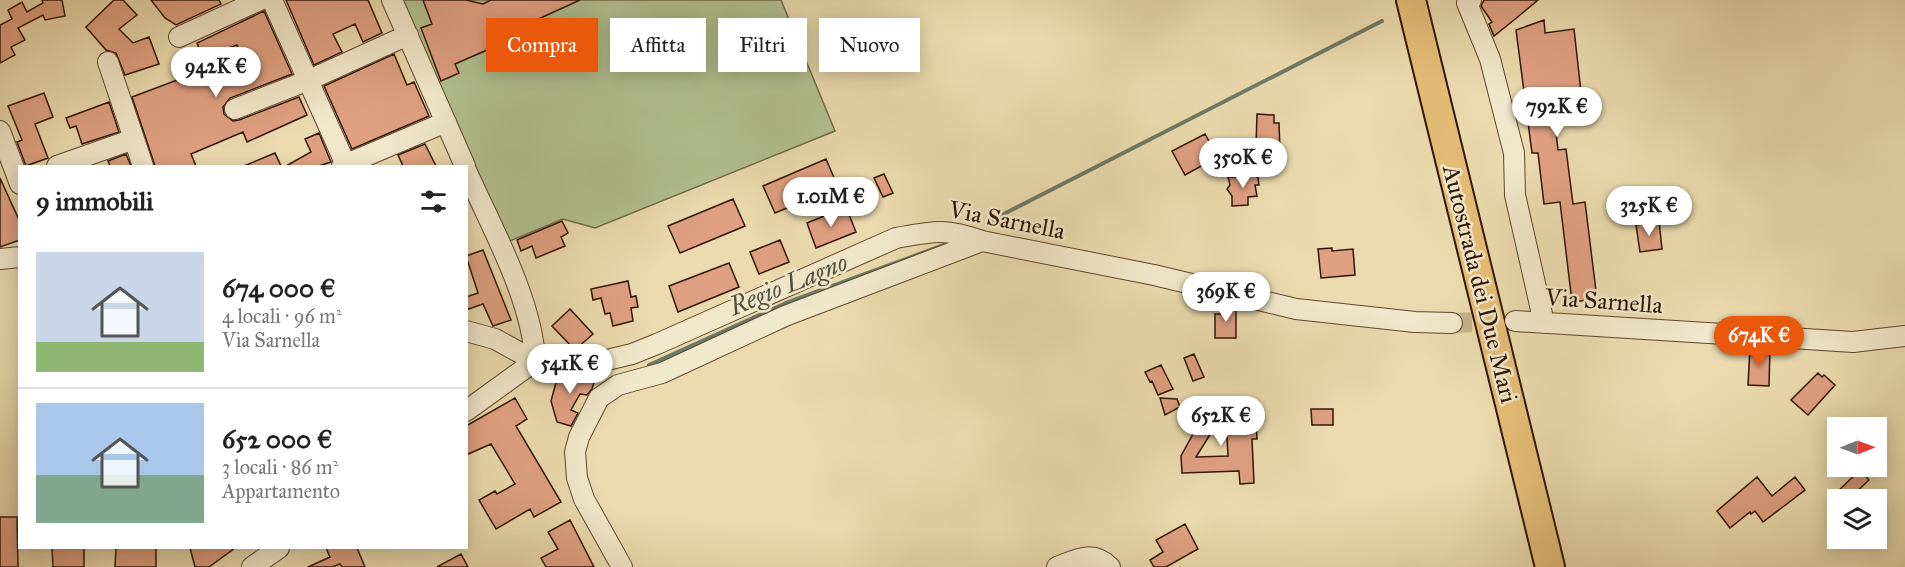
<!DOCTYPE html>
<html lang="it">
<head>
<meta charset="utf-8">
<style>
  :root { --surface:#fff; --page:#f2f2f2; --text:#222; --muted:#767676; --line:#e0e0e0; --accent:#ea580c }
  body { margin:0; font-family:"IM FELL Great Primer",serif; background:var(--page); color:var(--text); height:100vh; display:flex; flex-direction:column; font-size:22px; white-space:nowrap }
  * { box-sizing:border-box; margin:0 }
  p { font-size:20px; color:var(--muted) }
  .icon { flex:none; width:33px; height:33px; fill:none; stroke:currentColor; stroke-width:2; stroke-linecap:round; stroke-linejoin:round }
  .map { position:relative; flex:1; overflow:hidden }
  .drawer { position:absolute; left:18px; top:165px; width:450px; height:384px; display:flex; flex-direction:column; background:var(--surface); border-radius:0px; box-shadow:0 3px 15px #0003 }
  .drawer>* { flex:none }
  .hud { position:absolute; left:486px; top:18px; width:570px; height:54px; display:flex; gap:12px }
  .needle { width:39px; rotate:89deg }
  .tools { position:absolute; left:1827px; top:417px; display:grid; gap:12px }
  .tools a { display:grid; place-items:center; width:60px; height:60px; border-radius:0px; background:var(--surface); box-shadow:0 3px 15px #0003; font-size:30px }
  .price { position:absolute; translate:-50% -51px; padding:0 14px; border-radius:21px; background:#fff; color:#222; font-size:20px; line-height:39px; filter:drop-shadow(0 2px 3px #0008) }
  .price::after { content:''; position:absolute; left:50%; top:36px; width:18px; height:14px; margin-left:-9px; background:inherit; clip-path:polygon(0 0,100% 0,50% 100%) }
  .price.active { background:var(--accent); color:#fff }
  ul { padding:0; list-style:none }
  li { display:flex; align-items:center; gap:18px; height:150px; padding:0 18px }
  li+li { border-top:2px solid var(--line) }
  li span { display:grid; place-items:center; flex:none; width:168px; height:120px; border-radius:0px; color:#555 }
  li>.icon { margin-inline-start:auto }
  span .icon { width:72px; height:72px; fill:#fffc; stroke-width:1 }
  li b { font-size:26px }
  h2 { display:flex; justify-content:space-between; align-items:center; height:72px; padding:0 18px; font-size:26px }
  .pill { padding:0 21px; border-radius:0px; background:var(--surface); box-shadow:0 3px 15px #0003; font-size:21px; line-height:54px }
  .pill.active { background:var(--accent); color:#fff }
  .map>svg:first-child { display:block }
  .green { fill:#b1c18e; stroke:#716b49; stroke-width:1.5 }
  .lines { fill:none; stroke-linecap:round; stroke-linejoin:round }
  .stream { stroke:#6f7965; stroke-width:4 }
  .building { fill:#dfa081; stroke:#311504; stroke-width:1.5 }
  .minor-tunnel { stroke:#c5b38b; stroke-width:20; stroke-dasharray:20 10; stroke-linecap:butt }
  .minor-casing { stroke:#5f462e; stroke-width:22 }
  .highway-casing { stroke:#311504; stroke-width:32 }
  .minor { stroke:#f1e7ca; stroke-width:20 }
  .highway { stroke:#e5bd76; stroke-width:28 }
  .labels { text-anchor:middle; stroke-width:5; stroke-linejoin:round; paint-order:stroke }
  .street-label { font-size:24px; fill:#311504; stroke:#f1e7ca }
  .water-label { font-size:26px; font-style:italic; fill:#554f3d; stroke:#f1e7ca }
</style>
</head>
<body>
<div class="map">
<svg width="1905" height="567" viewBox="0 0 1905 567">
  <rect width="100%" height="100%" fill="#eadaad"/>
  <filter id="stains"><feTurbulence type="fractalNoise" baseFrequency=".00333" numOctaves="4"/><feColorMatrix values="0 0 0 0 .2 0 0 0 0 .09 0 0 0 0 .02 0 0 0 .5 -.17"/></filter>
  <radialGradient id="worn" r=".72"><stop offset=".6" stop-color="#630" stop-opacity="0"/><stop offset="1" stop-color="#630" stop-opacity=".3"/></radialGradient>
  <path class="green" d="M397,0H781L835,131L595,228L563,219L505,243Z"/>
  <g class="lines">
    <path class="stream" d="M992,220L1382,21
      M649,365L786,303L944,245"/>
  </g>
  <path class="building" d="M42,0H62L65,16L45,20L43,15L18,28L25,40L11,47L15,55L0,63V25L12,19L8,10L22,2L27,12L43,3Z
    M114,0H123L137,15L119,29L133,43L149,37L159,64L125,75L116,53L106,50L86,27Z
    M151,0H219L221,4L176,25L165,18Z
    M286,0H368L382,33L363,42L355,24L333,34L342,52L314,65Z
    M423,0H466L483,4L491,0H580L488,42L494,47L455,64L459,73L441,81L421,28L432,24Z
    M1538,0L1514,20L1494,36L1489,24L1492,22L1481,6L1484,0Z
    M264,11L292,74L230,98L223,107L224,114L233,121L239,120L299,97L307,115L247,142L243,132L191,154L196,166H155L132,97L188,76L189,70L199,66L209,85L246,68L237,45L203,58L197,43Z
    M1544,20L1545,33L1574,29L1583,110L1554,114L1558,150L1566,149L1573,204L1585,202L1597,299L1572,302L1560,202L1544,204L1538,153H1532L1516,30Z
    M394,54L407,85L414,82L429,116L352,149L324,86Z
    M44,93L53,117L35,124L48,158L26,166L17,142L22,140L8,106Z
    M109,102L119,132L82,144L76,126L70,128L66,118Z
    M1257,114L1274,115V123H1279L1280,151L1263,150L1264,146H1256Z
    M319,133L331,162L319,166H286L311,152L305,139Z
    M1205,134L1218,157L1185,175L1172,151Z
    M425,144L436,166H403L398,155Z
    M275,153L281,166H244Z
    M126,154L131,166H110L108,161Z
    M826,159L838,187L775,213L763,186Z
    M1247,173H1252L1258,178L1259,185H1255L1257,196L1248,197V205L1232,206V196L1227,189L1230,185L1228,177H1239Z
    M884,174L893,193L883,197L874,178Z
    M0,178L20,222V240L0,247Z
    M733,199L745,226L680,253L668,226Z
    M846,207L856,232L816,248L807,223Z
    M562,221L568,233L561,237L565,246L536,258L532,246L521,251L517,240Z
    M1659,221L1662,249L1640,252L1636,225Z
    M780,240L789,262L759,274L750,252Z
    M1332,248V251L1353,249L1355,275L1321,278L1318,249Z
    M483,250L511,320L493,326L483,304L466,310V297L478,293L466,256Z
    M729,263L739,287L678,312L669,286Z
    M628,281L631,297L636,296L638,307L631,308L633,321L613,326L610,313L605,314L601,298L593,300L591,289Z
    M1221,306L1236,307V338H1215V314H1221Z
    M570,309L593,334L577,348H573L552,326Z
    M1750,348L1770,349L1769,386L1748,385Z
    M1194,354L1204,377L1193,381L1184,358Z
    M1161,365L1173,389L1158,395L1152,381L1150,382L1145,372Z
    M584,372L596,376L592,389L587,395L580,394L571,410L578,413L571,426L557,422L551,401L558,375Z
    M1818,373L1822,377L1824,375L1835,385L1808,415L1791,400Z
    M515,398L527,419L516,426L561,502L534,517L530,509L496,529L479,500L495,491L497,494L515,484L491,444L466,455V426Z
    M1160,398L1177,399L1180,407L1165,415Z
    M1203,399H1211L1216,404V425L1196,457L1228,456L1226,420L1241,419L1242,423L1256,422L1257,439H1252L1254,483L1240,484L1239,471L1182,473L1181,456L1199,423Z
    M1311,409H1333V425H1312Z
    M1860,470L1869,480L1848,500H1845L1838,491Z
    M1757,477L1772,496L1795,477L1805,490L1763,522L1755,511L1751,514L1750,512L1730,528L1717,511Z
    M0,517H17L18,567H0Z
    M570,520L594,567H546L541,558L558,549L548,532Z
    M1185,524L1198,549L1166,567H1154L1150,560L1163,552L1156,540Z
    M52,548H84V567H53Z
    M116,548H156V567H115Z
    M190,548H235L209,567H195Z
    M326,548H357L365,567H342L340,564L332,567H308L330,557Z
    M461,554L468,567H437Z"/>
  <g class="lines">
    <path class="minor-tunnel" d="M1452,323L1500,321"/>
    <g class="minor-casing">
      <path id="minor" d="M272,0L346,165
        M392,0L465,166
        M1471,0L1467,3L1490,59L1514,153L1515,195L1544,323
        M179,37L260,0
        M235,109L309,80L408,35
        M0,131L20,184
        M134,139L143,166
        M57,166L134,139L108,62
        M342,166L446,122
        M466,170C491,226 533,301 535,361
        M0,259L20,257
        M1515,321L1853,342L1905,336
        M466,331L495,339L535,361L607,360L632,354L657,344L896,238C935,231 944,228 982,241L1154,275L1296,309L1415,322L1452,323
        M466,411L535,361
        M252,567L279,548
        M622,567L584,499L577,478L575,452L579,437L599,398L618,385L662,373L785,316L982,241
        M1057,567C1077,559 1093,550 1110,567"/>
    </g>
    <g class="highway-casing">
      <path id="highway" d="M1411,0L1550,567"/>
    </g>
    <use href="#minor" class="minor"/>
    <use href="#highway" class="highway"/>
  </g>
  <g class="labels">
    <g class="street-label">
      <text transform="translate(1007 220) rotate(11)" y="8">Via Sarnella</text>
      <text transform="translate(1480 284) rotate(76)" y="8">Autostrada dei Due Mari</text>
      <text transform="translate(1604 301) rotate(4)" y="8">Via Sarnella</text>
    </g>
    <g class="water-label">
      <text transform="translate(788 284) rotate(-22)" y="9">Regio Lagno</text>
    </g>
  </g>
  <rect width="100%" height="100%" filter="url(#stains)"/>
  <rect width="100%" height="100%" fill="url(#worn)"/>
</svg>
<div class="tools">
<a><svg class="needle" viewBox="-14 -14 28 28"><path d="M0-13l5 13h-10z" fill="#e53935"/><path d="M0 13l5-13h-10z" fill="#767676"/></svg></a>
<a><svg class="icon" aria-label="layers" viewBox="0 0 24 24"><path d="M12 4l9 5-9 5-9-5zM3 14l9 5 9-5"/></svg></a>
</div>
<b class="price" style="left:216px;top:98px">942K €</b>
<b class="price" style="left:1557px;top:138px">792K €</b>
<b class="price" style="left:1243px;top:189px">350K €</b>
<b class="price" style="left:831px;top:228px">1.01M €</b>
<b class="price" style="left:1649px;top:237px">325K €</b>
<b class="price" style="left:1226px;top:323px">369K €</b>
<b class="price active" style="left:1759px;top:367px">674K €</b>
<b class="price" style="left:570px;top:395px">541K €</b>
<b class="price" style="left:1221px;top:447px">652K €</b>
<div class="hud">
<a class="pill active">Compra</a>
<a class="pill">Affitta</a>
<a class="pill">Filtri</a>
<a class="pill">Nuovo</a>
</div>
<section class="drawer">
<h2>9 immobili<svg class="icon" aria-label="filters" viewBox="0 0 24 24"><path d="M4 7h16M4 17h16"/><circle cx="9" cy="7" r="2"/><circle cx="15" cy="17" r="2"/></svg></h2>
<ul>
<li><span style="background:linear-gradient(#c9d6e8 75%,#8fb573 0)"><svg class="icon" aria-label="home" viewBox="0 0 24 24"><path d="M3 11l9-7 9 7M6 9v11h12V9"/></svg></span><div><b>674 000 €</b><p>4 locali · 96 m²</p><p>Via Sarnella</p></div></li>
<li><span style="background:linear-gradient(#a9c7e8 60%,#7fa58c 0)"><svg class="icon" aria-label="home" viewBox="0 0 24 24"><path d="M3 11l9-7 9 7M6 9v11h12V9"/></svg></span><div><b>652 000 €</b><p>3 locali · 86 m²</p><p>Appartamento</p></div></li>
</ul>
</section>
</div>
</body>
</html>
